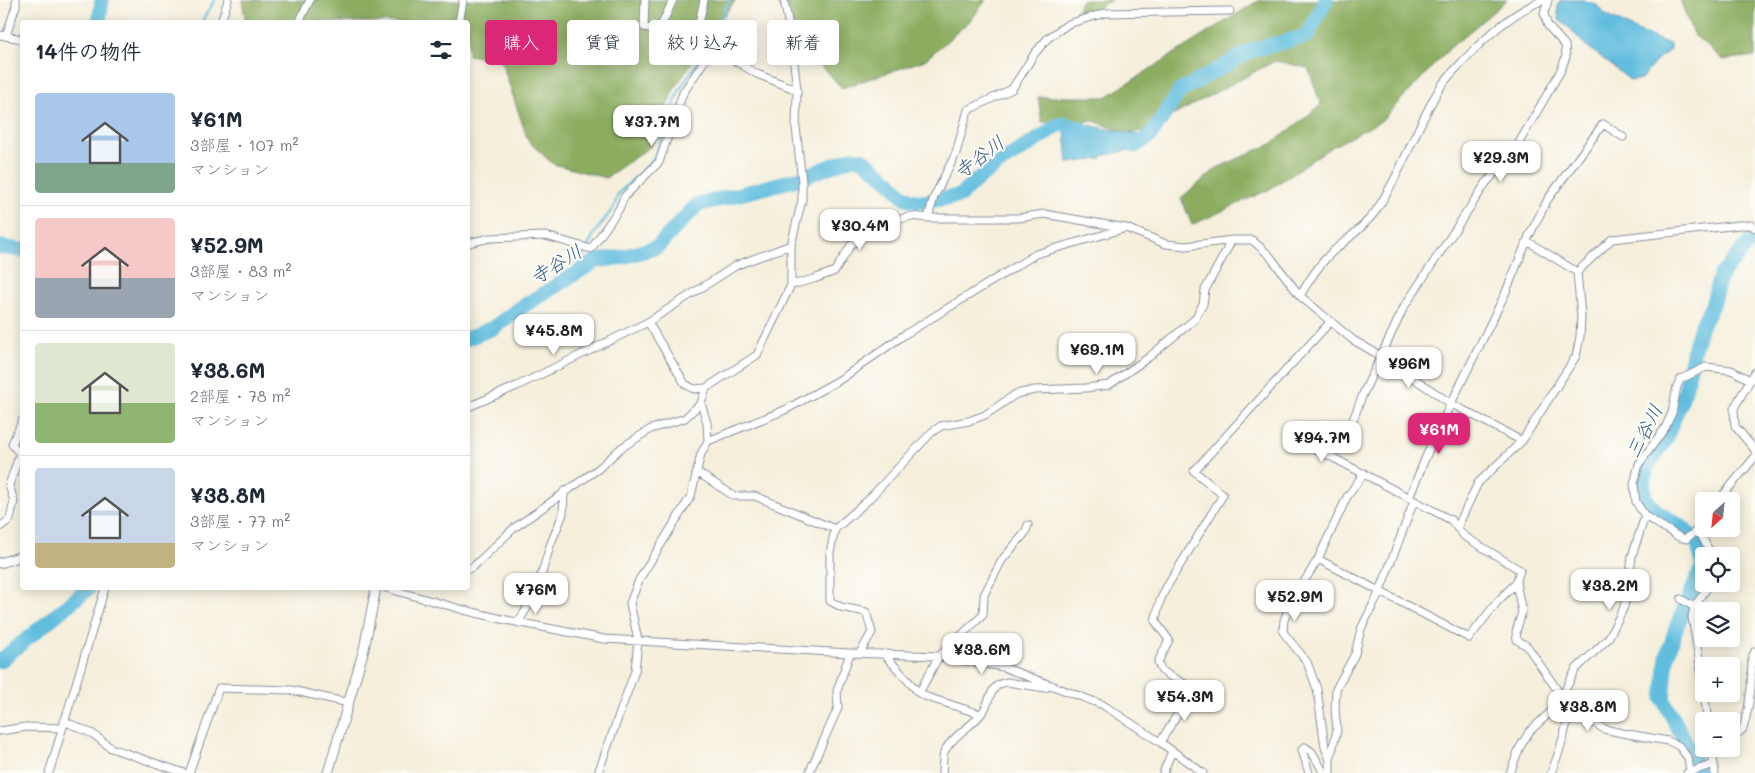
<!DOCTYPE html>
<html lang="ja">
<head>
<meta charset="utf-8">
<style>
  :root { --surface:#fff; --page:#f2f2f3; --text:#1f2937; --muted:#747a83; --line:#e0e1e3; --accent:#db2777 }
  body { margin:0; font-family:Mali,"Klee One",sans-serif; background:var(--page); color:var(--text); height:100vh; display:flex; flex-direction:column; font-size:19px; white-space:nowrap }
  * { box-sizing:border-box; margin:0 }
  p { font-size:16px; color:var(--muted) }
  .icon { flex:none; width:28px; height:28px; fill:none; stroke:currentColor; stroke-width:2; stroke-linecap:round; stroke-linejoin:round }
  .map { position:relative; flex:1; overflow:hidden }
  .side { position:absolute; left:20px; top:20px; width:450px; height:570px; display:flex; flex-direction:column; background:var(--surface); border-radius:5px; box-shadow:0 2px 12px #0003 }
  .side>* { flex:none }
  .top-card { position:absolute; left:485px; top:20px; width:475px; height:45px; display:flex; gap:10px }
  .needle { width:32px; rotate:207deg }
  .buttons { position:absolute; left:1695px; top:492px; display:grid; gap:10px }
  .buttons a { display:grid; place-items:center; width:45px; height:45px; border-radius:5px; background:var(--surface); box-shadow:0 2px 12px #0003; font-size:25px }
  .price { position:absolute; translate:-50% -42px; padding:0 11px; border-radius:10px; background:#fff; color:#222; font-size:16px; line-height:32px; filter:drop-shadow(0 1px 2px #0008) }
  .price::after { content:''; position:absolute; left:50%; top:30px; width:15px; height:11px; margin-left:-8px; background:inherit; clip-path:polygon(0 0,100% 0,50% 100%) }
  .price.current { background:var(--accent); color:#fff }
  ul { padding:0; list-style:none }
  li { display:flex; align-items:center; gap:15px; height:125px; padding:0 15px }
  li+li { border-top:1px solid var(--line) }
  li span { display:grid; place-items:center; flex:none; width:140px; height:100px; border-radius:5px; color:#555 }
  li>.icon { margin-inline-start:auto }
  span .icon { width:60px; height:60px; fill:#fffc; stroke-width:1 }
  li b { font-size:21px }
  h2 { display:flex; justify-content:space-between; align-items:center; height:60px; padding:0 15px; font-size:21px }
  .tag { padding:0 18px; border-radius:5px; background:var(--surface); box-shadow:0 2px 12px #0003; font-size:18px; line-height:45px }
  .tag.current { background:var(--accent); color:#fff }
  .map>svg:first-child { display:block }
  .forest { fill:#8cad61; stroke:#546e60 }
  .water { fill:#60bdde; stroke:#3e769e }
  .lines { fill:none; stroke-linecap:round; stroke-linejoin:round }
  .stream { stroke:#60bdde; stroke-width:2.5 }
  .river { stroke:#60bdde; stroke-width:15 }
  .minor-casing { stroke:#888f9d; stroke-width:9 }
  .tertiary-casing { stroke:#888f9d; stroke-width:11 }
  .minor { stroke:#fff; stroke-width:7 }
  .tertiary { stroke:#fff; stroke-width:9 }
  .labels { text-anchor:middle; stroke-width:4.5; stroke-linejoin:round; paint-order:stroke }
  .water-label { font-size:19px; font-style:italic; fill:#305a84; stroke:#fdfcf7 }
</style>
</head>
<body>
<div class="map">
<svg width="1755" height="773" viewBox="0 0 1755 773">
  <rect width="100%" height="100%" fill="#fdfcf7"/>
  <filter id="ink" filterUnits="userSpaceOnUse"><feTurbulence type="fractalNoise" baseFrequency=".02" numOctaves="2"/><feDisplacementMap in="SourceGraphic" scale="10" xChannelSelector="R" yChannelSelector="G"/><feConvolveMatrix kernelMatrix="1 2 1 2 8 2 1 2 1" color-interpolation-filters="sRGB"/></filter>
  <filter id="wash" filterUnits="userSpaceOnUse"><feTurbulence type="fractalNoise" baseFrequency=".0096" numOctaves="4" result="noise"/><feDisplacementMap in="SourceGraphic" scale="20" xChannelSelector="R" yChannelSelector="G"/><feGaussianBlur stdDeviation="1.12" result="paint"/><feColorMatrix in="noise" values="0 0 0 0 0 0 0 0 0 0 0 0 0 0 0 0 0 1.4 0 .05"/><feComposite in="paint" operator="in"/></filter>
  <g filter="url(#wash)">
    <rect width="100%" height="100%" fill="#f5efdc"/>
    <path class="forest" d="M243,0H736L717,24L673,91L651,146L606,178L553,164L528,141L501,60L468,55V22H246L242,2Z
      M775,0H986L971,20L925,60L842,88L816,61Z
      M1082,0H1111L1085,15L1075,13Z
      M1259,0H1507L1450,48L1381,121L1328,149L1270,189L1192,225L1181,198L1217,168L1273,143L1321,105L1308,68L1275,61L1144,131L1126,133L1094,121L1042,122L1038,97H1106Z
      M1680,0H1755V56L1723,60L1693,34Z"/>
    <path class="water" d="M1561,0H1584L1597,5L1604,14L1637,31L1670,44V50L1659,58L1641,79L1631,81L1582,42L1568,27L1559,20C1558,13 1556,5 1561,0Z
      M1064,121C1093,125 1121,133 1150,136L1142,147L1102,156L1101,159L1068,163Z"/>
    <g class="lines">
      <path class="stream" d="M202,22L203,19L215,0
        M574,275L594,234L614,207L618,194L654,159L679,91L711,41L729,0"/>
      <path class="river" d="M99,22L102,0
        M1135,146L1150,136L1180,91L1252,50L1307,36L1326,0
        M0,247L22,250
        M468,338L493,328L517,310L596,261L623,257L657,247L697,205L798,179L852,158L864,160L889,181L901,194L910,200L923,202L960,196L974,182L1001,162L1040,138L1056,126L1064,124L1082,129
        M0,661L89,588
        M1698,773L1694,758L1663,699L1667,657L1676,628L1703,565L1698,544L1682,527L1657,512L1645,498L1643,481L1648,465L1665,441L1685,390L1694,349L1701,326L1712,305L1720,276L1755,236"/>
    </g>
  </g>
  <g filter="url(#ink)">
    <g class="lines">
      <g class="minor-casing">
        <path id="minor" d="M645,0L644,27L654,29L662,24L673,0
          M704,0L696,37L707,41L713,48L757,74L797,90
          M221,22L228,0
          M299,22L310,0
          M459,22L463,0
          M0,35L22,39
          M6,36L16,6V0
          M928,218L934,197L956,153L968,110L1012,89L1035,53L1048,38L1068,24L1105,13L1230,11
          M1527,241L1577,272
          M468,243L490,238L546,236L591,249L619,209L624,197L659,162L683,93L713,48
          M791,285L814,279L835,271L851,245L862,234L893,221L912,216L928,218H1018L1044,214L1126,228L1166,244L1186,246L1232,240H1252L1269,255L1300,296L1353,340L1381,356L1450,403L1522,441
          M1300,296C1309,280 1318,266 1331,253C1346,240 1363,228 1375,212C1401,174 1415,130 1438,91C1444,80 1454,71 1462,62C1485,38 1511,13 1543,0
          M648,322L685,384L694,389L706,388
          M1755,372L1734,408L1735,426L1755,450
          M468,407L517,386L648,322L737,265L791,245
          M1290,435L1451,520L1464,536L1520,570L1516,583L1522,612L1516,632L1517,640L1527,646L1562,697L1573,702L1594,723L1604,729L1622,733L1668,741L1679,746L1688,758L1690,771
          M708,441L785,410L841,379L904,335L1036,254L1123,229
          M1330,455L1351,425L1363,394L1404,307L1486,183L1513,153L1560,72L1566,57L1565,45L1548,26L1544,14L1548,0
          M697,472L734,496H755L835,529
          M1409,498L1432,442L1505,294L1529,236L1548,199L1603,124L1623,137
          M1718,501L1755,457
          M1704,521L1698,529L1712,556
          M0,527L10,519L14,501L9,485L20,454L12,444L22,421
          M1457,528L1478,483L1522,441L1576,356L1580,337L1581,316L1577,272L1612,239L1739,225H1751L1755,228
          M1698,529L1686,539L1679,537L1645,516L1636,502L1634,484L1639,464L1665,428L1672,413L1677,386L1681,379L1706,367L1731,370L1750,380
          M1318,559L1469,638L1498,601L1516,583
          M468,569L474,566L514,528L598,469L621,448L651,429L685,418L701,403L706,388L757,355L791,285V245L802,200V182L796,127L797,90L791,37L784,0
          M386,588L464,610L506,620L604,639L850,653L939,656L1003,667L1103,705L1160,742L1203,773
          M1681,599L1694,607
          M518,623L530,603L541,576L551,543L563,514L564,491
          M860,653L872,632L866,612L841,607L830,601V553L835,529L866,502L932,432L941,426L969,421L985,415L1016,394L1035,390L1086,388L1109,385L1149,357L1195,319L1203,304L1205,290L1232,240
          M884,654L919,693L927,697L980,714
          M1704,689L1692,617L1694,607L1710,584
          M919,693L939,656L983,615L984,595L1002,560L1025,533L1028,525
          M1704,694L1708,721
          M64,721L93,734L111,748L184,773
          M0,731L26,727L62,728
          M1731,739L1743,729L1748,709L1751,688L1752,657L1755,651
          M1160,742L1181,709L1198,691L1170,676L1161,670L1158,662L1169,640L1155,621L1160,601L1166,588L1223,495L1194,471L1331,321
          M1712,749L1715,773
          M1330,759L1337,730L1335,710L1336,689L1355,654L1361,629L1380,591L1414,501
          M49,773L105,588
          M189,773L219,688L291,690L349,703
          M598,773L635,671L638,640L630,603L639,580L691,496L701,454L708,441L707,423L701,403
          M809,773L838,708L837,691L850,653
          M942,773C943,766 942,755 945,750C955,733 974,726 984,710C991,699 990,684 1007,682L1045,688L1052,685
          M1163,773L1172,751
          M1309,773L1302,750L1305,747L1312,752L1324,773
          M1330,773V760L1325,747L1317,689L1307,662L1283,632L1284,620L1291,603L1318,559L1347,497L1364,473
          M1510,773L1519,749L1529,732L1557,706L1576,669L1608,639L1624,607L1629,584L1632,556L1645,516
          M1551,773L1559,752L1573,702
          M1687,773L1714,764"/>
      </g>
      <g class="tertiary-casing">
        <path id="tertiary" d="M0,563L22,556
          M328,773L364,649L376,588"/>
      </g>
      <use href="#minor" class="minor"/>
      <use href="#tertiary" class="tertiary"/>
    </g>
  </g>
  <g class="labels">
    <g class="water-label">
      <text transform="translate(979 157) rotate(-37)" y="7">寺谷川</text>
      <text transform="translate(556 264) rotate(-32)" y="7">寺谷川</text>
      <text transform="translate(1644 431) rotate(-63)" y="7">三谷川</text>
    </g>
  </g>
</svg>
<div class="buttons">
<a><svg class="needle" viewBox="-14 -14 28 28"><path d="M0-13l5 13h-10z" fill="#e53935"/><path d="M0 13l5-13h-10z" fill="#747a83"/></svg></a>
<a><svg class="icon" aria-label="locate" viewBox="0 0 24 24"><circle cx="12" cy="12" r="6"/><path d="M12 2v4M12 18v4M2 12h4M18 12h4"/></svg></a>
<a><svg class="icon" aria-label="layers" viewBox="0 0 24 24"><path d="M12 4l9 5-9 5-9-5zM3 14l9 5 9-5"/></svg></a>
<a>+</a>
<a>−</a>
</div>
<b class="price" style="left:652px;top:147px">¥37.7M</b>
<b class="price" style="left:1501px;top:183px">¥29.3M</b>
<b class="price" style="left:860px;top:251px">¥30.4M</b>
<b class="price" style="left:554px;top:356px">¥45.8M</b>
<b class="price" style="left:1097px;top:375px">¥69.1M</b>
<b class="price" style="left:1409px;top:389px">¥96M</b>
<b class="price current" style="left:1439px;top:455px">¥61M</b>
<b class="price" style="left:1322px;top:463px">¥94.7M</b>
<b class="price" style="left:1610px;top:611px">¥38.2M</b>
<b class="price" style="left:536px;top:615px">¥76M</b>
<b class="price" style="left:1295px;top:622px">¥52.9M</b>
<b class="price" style="left:982px;top:675px">¥38.6M</b>
<b class="price" style="left:1185px;top:722px">¥54.3M</b>
<b class="price" style="left:1588px;top:732px">¥38.8M</b>
<div class="top-card">
<a class="tag current">購入</a>
<a class="tag">賃貸</a>
<a class="tag">絞り込み</a>
<a class="tag">新着</a>
</div>
<section class="side">
<h2>14件の物件<svg class="icon" aria-label="filters" viewBox="0 0 24 24"><path d="M4 7h16M4 17h16"/><circle cx="9" cy="7" r="2"/><circle cx="15" cy="17" r="2"/></svg></h2>
<ul>
<li><span style="background:linear-gradient(#a9c7e8 70%,#7fa58c 0)"><svg class="icon" aria-label="home" viewBox="0 0 24 24"><path d="M3 11l9-7 9 7M6 9v11h12V9"/></svg></span><div><b>¥61M</b><p>3部屋 · 107 m²</p><p>マンション</p></div></li>
<li><span style="background:linear-gradient(#f6c9c9 60%,#9aa5b1 0)"><svg class="icon" aria-label="home" viewBox="0 0 24 24"><path d="M3 11l9-7 9 7M6 9v11h12V9"/></svg></span><div><b>¥52.9M</b><p>3部屋 · 83 m²</p><p>マンション</p></div></li>
<li><span style="background:linear-gradient(#dfe7d0 60%,#8fb573 0)"><svg class="icon" aria-label="home" viewBox="0 0 24 24"><path d="M3 11l9-7 9 7M6 9v11h12V9"/></svg></span><div><b>¥38.6M</b><p>2部屋 · 78 m²</p><p>マンション</p></div></li>
<li><span style="background:linear-gradient(#c9d6e8 75%,#c2b280 0)"><svg class="icon" aria-label="home" viewBox="0 0 24 24"><path d="M3 11l9-7 9 7M6 9v11h12V9"/></svg></span><div><b>¥38.8M</b><p>3部屋 · 77 m²</p><p>マンション</p></div></li>
</ul>
</section>
</div>
</body>
</html>
